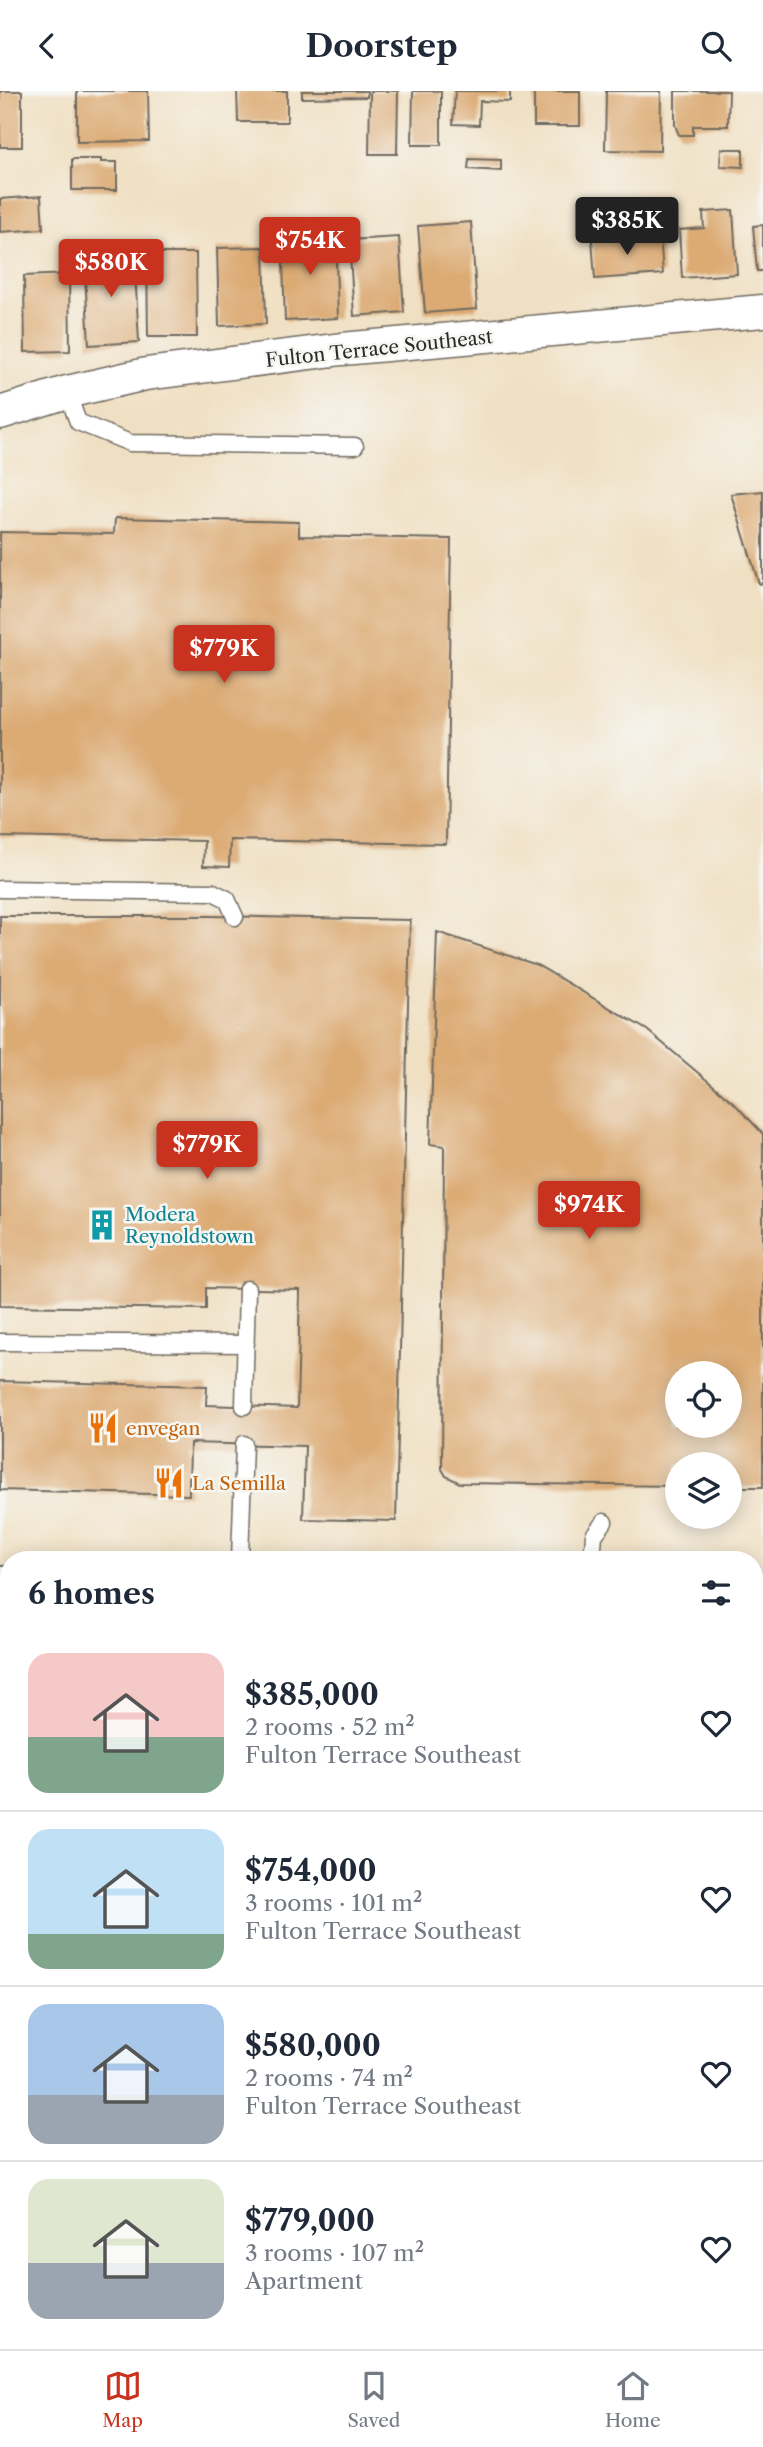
<!DOCTYPE html>
<html lang="en">
<head>
<meta charset="utf-8">
<style>
  :root { --surface:#fff; --page:#f6f6f7; --text:#1f2937; --muted:#747a83; --line:#e0e1e3; --accent:#c8321e }
  body { margin:0; font-family:"Libre Caslon Text",serif; background:var(--page); color:var(--text); height:100vh; display:flex; flex-direction:column; font-size:26px; white-space:nowrap }
  * { box-sizing:border-box; margin:0 }
  p { font-size:23px; color:var(--muted) }
  .icon { flex:none; width:38px; height:38px; fill:none; stroke:currentColor; stroke-width:2; stroke-linecap:round; stroke-linejoin:round }
  .map { position:relative; flex:1; overflow:hidden }
  .sheet { position:absolute; left:0px; top:1460px; width:763px; height:800px; display:flex; flex-direction:column; background:var(--surface); border-radius:28px 28px 0 0; box-shadow:0 4px 18px #0003 }
  .sheet>* { flex:none }
  .fabs { position:absolute; left:665px; top:1270px; display:grid; gap:14px }
  .fabs a { display:grid; place-items:center; width:77px; height:77px; border-radius:50%; background:var(--surface); box-shadow:0 4px 18px #0003; font-size:35px }
  .price { position:absolute; translate:-50% -60px; padding:0 16px; border-radius:7px; background:var(--accent); color:#fff; font-size:23px; line-height:46px; filter:drop-shadow(0 2px 4px #0008) }
  .price::after { content:''; position:absolute; left:50%; top:42px; width:21px; height:16px; margin-left:-10px; background:inherit; clip-path:polygon(0 0,100% 0,50% 100%) }
  .price.active { background:#222; color:#fff }
  ul { padding:0; list-style:none }
  li { display:flex; align-items:center; gap:21px; height:175px; padding:0 28px }
  li+li { border-top:2px solid var(--line) }
  li span { display:grid; place-items:center; flex:none; width:196px; height:140px; border-radius:21px; color:#555 }
  li>.icon { margin-inline-start:auto }
  span .icon { width:84px; height:84px; fill:#fffc; stroke-width:1 }
  li b { font-size:30px }
  h2 { display:flex; justify-content:space-between; align-items:center; height:84px; padding:0 28px; font-size:30px }
  header { display:flex; justify-content:space-between; align-items:center; height:91px; padding:0 28px; background:var(--surface); font-size:32px; font-weight:700 }
  .tabs { display:flex; justify-content:space-around; align-items:center; height:98px; border-top:2px solid var(--line); background:var(--surface); font-size:19px; color:var(--muted) }
  .tabs a { display:grid; justify-items:center; gap:4px }
  .tabs .active { color:var(--accent) }
  .map>svg:first-child { display:block }
  .building { fill:#dcaa73; fill-rule:evenodd }
  .lines { fill:none; stroke-linecap:round; stroke-linejoin:round }
  .lane-casing { stroke:#706a60; stroke-width:19 }
  .street-casing { stroke:#706a60; stroke-width:35 }
  .primary-casing { stroke:#706a60; stroke-width:42 }
  .lane { stroke:#fff; stroke-width:16 }
  .street { stroke:#fff; stroke-width:32 }
  .primary { stroke:#fff; stroke-width:38 }
  .labels { text-anchor:middle; stroke-width:5; stroke-linejoin:round; paint-order:stroke }
  .street-label { font-size:19px; fill:#2b2b2b; stroke:#f6f6f2 }
  .culture-label { font-size:19px; fill:#0d838f; stroke:#f6f6f2; text-anchor:start }
  .food-label { font-size:19px; fill:#c56008; stroke:#f6f6f2; text-anchor:start }
</style>
</head>
<body>
<header><svg class="icon" aria-label="back" viewBox="0 0 24 24"><path d="M15 5l-7 7 7 7"/></svg>Doorstep<svg class="icon" aria-label="search" viewBox="0 0 24 24"><circle cx="10" cy="10" r="6"/><path d="M15 15l6 6"/></svg></header>
<div class="map">
<svg width="763" height="2258" viewBox="0 0 763 2258">
  <rect width="100%" height="100%" fill="#f6f6f2"/>
  <filter id="ink" filterUnits="userSpaceOnUse"><feTurbulence type="fractalNoise" baseFrequency=".0143" numOctaves="2"/><feDisplacementMap in="SourceGraphic" scale="14" xChannelSelector="R" yChannelSelector="G"/><feConvolveMatrix kernelMatrix="1 2 1 2 8 2 1 2 1" color-interpolation-filters="sRGB"/></filter>
  <filter id="wash" filterUnits="userSpaceOnUse"><feTurbulence type="fractalNoise" baseFrequency=".00686" numOctaves="4" result="noise"/><feDisplacementMap in="SourceGraphic" scale="28" xChannelSelector="R" yChannelSelector="G"/><feGaussianBlur stdDeviation="1.57" result="paint"/><feColorMatrix in="noise" values="0 0 0 0 0 0 0 0 0 0 0 0 0 0 0 0 0 1.4 0 .05"/><feComposite in="paint" operator="in"/></filter>
  <g filter="url(#wash)">
    <rect width="100%" height="100%" fill="#f0e0c3"/>
    <g id="blocks">
      <path class="building" d="M0,0H22V56H0Z
        M77,0H148L149,50L77,51Z
        M237,0H287V31H238Z
        M302,0H367V6L302,7Z
        M370,0H398L397,63H369Z
        M413,0H441V54H412Z
        M455,0H510V11L480,10L479,34L453,33Z
        M534,0H580V35H534Z
        M606,0H661L660,60L605,59Z
        M675,0H729L728,35H693V44H679L675,34Z
        M721,58H743V76L720,75Z
        M72,68H101V71H117V99H72Z
        M469,68L501,69V80L468,78Z
        M41,105L43,138L0,141V108Z
        M733,119L737,183L682,187L679,139L704,137L703,121Z
        M471,131L477,218L425,222L418,135Z
        M763,134V180H757L753,135Z
        M335,142L338,227L285,230L282,144Z
        M660,144L663,183L595,188L592,148Z
        M399,146L404,221L354,225L349,149Z
        M264,156L266,233L219,235L217,157Z
        M134,161L139,251L89,254L84,164Z
        M147,162H196L197,246H148Z
        M69,183L70,260L25,261L24,185Z
        M763,400V492L759,493L731,403Z
        M115,427L299,431V445L451,448L446,753L230,749L229,776L203,775L204,750L0,746V441L114,443Z
        M0,825H210L410,829L396,1430L303,1428L305,1355L190,1352L189,1404L0,1399V1290L207,1295L206,1314L297,1317L300,1199L206,1197V1218L0,1215Z
        M437,841L537,874L647,939L734,1012L763,1043V1396H730V1374H677V1395L460,1392L446,1385L442,1378L444,1055L430,1053ZM677,1283H730V1335H677Z
        M0,1547H9V2105H0Z
        M754,1567L763,1568V2093H754Z
        M0,2222H9V2250H333L338,2258H0Z
        M496,2250H719L708,2258H496Z"/>
    </g>
  </g>
  <g filter="url(#ink)">
    <use href="#blocks" fill-opacity="0" stroke="#706a60" stroke-width="2"/>
    <g class="lines">
      <g class="lane-casing">
        <path id="lane" d="M67,301L78,331L130,352L355,355
          M0,798L213,801L227,808L235,826
          M0,1251L246,1253
          M244,1315L247,1198
          M240,1468L244,1353
          M592,1468L594,1444L604,1431
          M0,2165L9,2166
          M403,2250L408,2258"/>
      </g>
      <g class="street-casing">
        <path id="street" d="M0,322L67,301L146,283L342,258L763,220"/>
      </g>
      <g class="primary-casing">
        <path id="primary" d="M0,1495H9
          M754,1507H763"/>
      </g>
      <use href="#lane" class="lane"/>
      <use href="#street" class="street"/>
      <use href="#primary" class="primary"/>
    </g>
  </g>
  <defs>
    <g id="building-bare" transform="scale(2.415)"><path d="M-4-6H4V6H1V3H-1V6H-4ZM-2.5-4.3h1.7v1.8h-1.7ZM.8-4.3h1.7v1.8H.8ZM-2.5-1h1.7V.8h-1.7ZM.8-1h1.7V.8H.8Z" fill="#0f9aa8" stroke="#f6f6f2" stroke-width="2.5" paint-order="stroke"/></g>
    <g id="restaurant-bare" transform="scale(2.415)"><path d="M-5-6h1v4h1v-4h1v4h1v-4h1v5L-1.5 .5V6h-2V.5L-5-1ZM5-6V6H3V1.5H1.5Q1.5-4 5-6Z" fill="#e8710a" stroke="#f6f6f2" stroke-width="2.5" paint-order="stroke"/></g>
  </defs>
  <g fill-rule="evenodd">
    <use href="#building-bare" x="102" y="1134"/>
    <use href="#restaurant-bare" x="103" y="1337"/>
    <use href="#restaurant-bare" x="169" y="1392"/>
  </g>
  <g class="labels">
    <g class="street-label">
      <text transform="translate(379 257) rotate(-6)" y="7">Fulton Terrace Southeast</text>
    </g>
    <g class="culture-label">
      <text x="125" y="1130">Modera<tspan x="125" dy="22">Reynoldstown</tspan></text>
    </g>
    <g class="food-label">
      <text x="126" y="1344">envegan</text>
      <text x="192" y="1399">La Semilla</text>
    </g>
  </g>
</svg>
<div class="fabs">
<a><svg class="icon" aria-label="locate" viewBox="0 0 24 24"><circle cx="12" cy="12" r="6"/><path d="M12 2v4M12 18v4M2 12h4M18 12h4"/></svg></a>
<a><svg class="icon" aria-label="layers" viewBox="0 0 24 24"><path d="M12 4l9 5-9 5-9-5zM3 14l9 5 9-5"/></svg></a>
</div>
<b class="price active" style="left:627px;top:166px">$385K</b>
<b class="price" style="left:310px;top:186px">$754K</b>
<b class="price" style="left:111px;top:208px">$580K</b>
<b class="price" style="left:224px;top:594px">$779K</b>
<b class="price" style="left:207px;top:1090px">$779K</b>
<b class="price" style="left:589px;top:1150px">$974K</b>
<section class="sheet">
<h2>6 homes<svg class="icon" aria-label="filters" viewBox="0 0 24 24"><path d="M4 7h16M4 17h16"/><circle cx="9" cy="7" r="2"/><circle cx="15" cy="17" r="2"/></svg></h2>
<ul>
<li><span style="background:linear-gradient(#f6c9c9 60%,#7fa58c 0)"><svg class="icon" aria-label="home" viewBox="0 0 24 24"><path d="M3 11l9-7 9 7M6 9v11h12V9"/></svg></span><div><b>$385,000</b><p>2 rooms · 52 m²</p><p>Fulton Terrace Southeast</p></div><svg class="icon" aria-label="heart" viewBox="0 0 24 24"><path d="M12 20l-8-8c-3-5 5-10 8-4 3-6 11-1 8 4z"/></svg></li>
<li><span style="background:linear-gradient(#bfe0f5 75%,#7fa58c 0)"><svg class="icon" aria-label="home" viewBox="0 0 24 24"><path d="M3 11l9-7 9 7M6 9v11h12V9"/></svg></span><div><b>$754,000</b><p>3 rooms · 101 m²</p><p>Fulton Terrace Southeast</p></div><svg class="icon" aria-label="heart" viewBox="0 0 24 24"><path d="M12 20l-8-8c-3-5 5-10 8-4 3-6 11-1 8 4z"/></svg></li>
<li><span style="background:linear-gradient(#a9c7e8 65%,#9aa5b1 0)"><svg class="icon" aria-label="home" viewBox="0 0 24 24"><path d="M3 11l9-7 9 7M6 9v11h12V9"/></svg></span><div><b>$580,000</b><p>2 rooms · 74 m²</p><p>Fulton Terrace Southeast</p></div><svg class="icon" aria-label="heart" viewBox="0 0 24 24"><path d="M12 20l-8-8c-3-5 5-10 8-4 3-6 11-1 8 4z"/></svg></li>
<li><span style="background:linear-gradient(#dfe7d0 60%,#9aa5b1 0)"><svg class="icon" aria-label="home" viewBox="0 0 24 24"><path d="M3 11l9-7 9 7M6 9v11h12V9"/></svg></span><div><b>$779,000</b><p>3 rooms · 107 m²</p><p>Apartment</p></div><svg class="icon" aria-label="heart" viewBox="0 0 24 24"><path d="M12 20l-8-8c-3-5 5-10 8-4 3-6 11-1 8 4z"/></svg></li>
</ul>
</section>
</div>
<nav class="tabs">
<a class="active"><svg class="icon" aria-label="map" viewBox="0 0 24 24"><path d="M3 6l6-2 6 2 6-2v14l-6 2-6-2-6 2zM9 4v14M15 6v14"/></svg>Map</a>
<a><svg class="icon" aria-label="saved" viewBox="0 0 24 24"><path d="M7 4h10v16l-5-4-5 4z"/></svg>Saved</a>
<a><svg class="icon" aria-label="home" viewBox="0 0 24 24"><path d="M3 11l9-7 9 7M6 9v11h12V9"/></svg>Home</a>
</nav>
</body>
</html>
